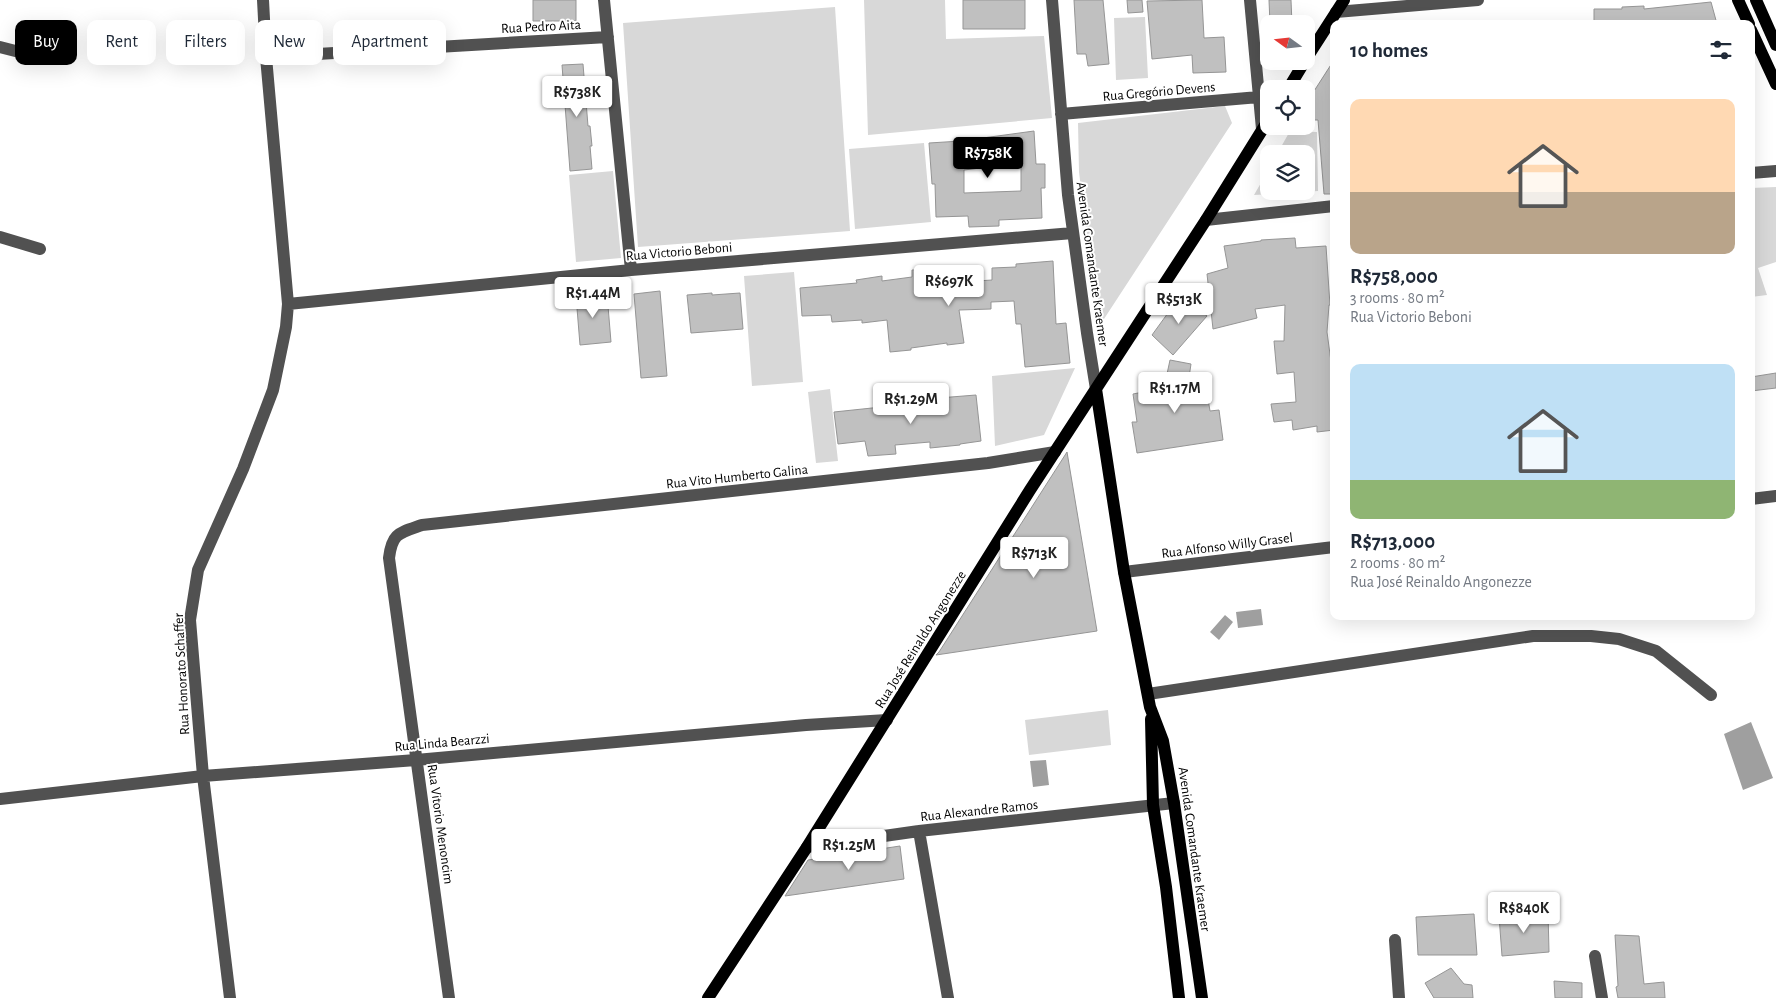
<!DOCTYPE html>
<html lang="en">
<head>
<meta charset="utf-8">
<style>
  :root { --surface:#fff; --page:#f2f2f3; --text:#1f2937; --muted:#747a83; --accent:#000 }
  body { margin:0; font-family:"Alegreya Sans",sans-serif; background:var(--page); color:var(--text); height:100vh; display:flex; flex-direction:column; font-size:19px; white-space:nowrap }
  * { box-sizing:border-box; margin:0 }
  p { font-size:16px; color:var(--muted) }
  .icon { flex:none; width:28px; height:28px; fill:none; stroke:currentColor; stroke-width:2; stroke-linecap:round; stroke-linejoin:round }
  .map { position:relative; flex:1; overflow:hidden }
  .drawer { position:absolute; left:1330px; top:20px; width:425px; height:600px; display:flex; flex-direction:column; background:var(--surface); border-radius:10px; box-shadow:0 5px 20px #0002 }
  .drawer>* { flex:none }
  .guide { position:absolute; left:15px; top:20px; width:475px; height:45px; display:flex; gap:10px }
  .needle { width:32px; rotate:285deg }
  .controls { position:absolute; left:1260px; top:15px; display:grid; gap:10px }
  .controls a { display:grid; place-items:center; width:55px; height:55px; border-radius:10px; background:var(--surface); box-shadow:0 5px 20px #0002; font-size:25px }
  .price { position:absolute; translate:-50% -42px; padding:0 11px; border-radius:5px; background:#fff; color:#222; font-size:16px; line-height:32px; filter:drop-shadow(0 1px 2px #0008) }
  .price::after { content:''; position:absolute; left:50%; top:30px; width:15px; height:11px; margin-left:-8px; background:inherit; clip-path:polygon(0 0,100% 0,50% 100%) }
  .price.active { background:var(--accent); color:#fff }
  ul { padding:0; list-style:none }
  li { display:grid; align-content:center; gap:10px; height:265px; padding:0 20px }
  li span { display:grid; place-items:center; height:155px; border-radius:10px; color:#555 }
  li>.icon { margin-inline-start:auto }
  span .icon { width:90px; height:90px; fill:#fffc; stroke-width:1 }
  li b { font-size:21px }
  h2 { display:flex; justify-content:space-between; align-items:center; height:60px; padding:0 20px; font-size:21px }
  .chip { padding:0 18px; border-radius:10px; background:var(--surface); box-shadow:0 5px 20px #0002; font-size:18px; line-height:45px }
  .chip.active { background:var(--accent); color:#fff }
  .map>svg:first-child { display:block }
  .green { fill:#d8d8d8 }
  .water { fill:#9f9f9f }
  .building { fill:#c0c0c0; stroke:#959595; fill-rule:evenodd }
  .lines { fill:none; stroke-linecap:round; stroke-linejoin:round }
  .minor { stroke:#515151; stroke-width:12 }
  .major { stroke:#000; stroke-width:12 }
  .labels { text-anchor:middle; stroke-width:4; stroke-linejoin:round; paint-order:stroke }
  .street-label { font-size:14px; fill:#000; stroke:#fff }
</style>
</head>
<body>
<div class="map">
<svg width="1776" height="998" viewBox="0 0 1776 998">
  <rect width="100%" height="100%" fill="#fff"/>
  <path class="green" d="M864,0H945L946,39L1044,36L1052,118L868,135Z
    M835,7L850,231L638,247L623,23Z
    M1145,17L1148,78L1116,80L1114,18Z
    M1225,106L1232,123L1102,322L1085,222L1079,172L1078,123Z
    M1290,131L1317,132L1318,191L1254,195L1269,169V191H1306V154H1277Z
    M924,143L931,222L855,229L849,149Z
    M613,171L621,258L576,262L569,175Z
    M1776,187V262L1758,268L1767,295L1751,297V188Z
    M794,272L803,382L752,386L744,276Z
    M1075,368L1044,435L995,446L992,376Z
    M830,389L838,461L816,463L808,392Z
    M1108,710L1111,745L1029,755L1025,720Z"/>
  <path class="water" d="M1261,609L1263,625L1238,628L1236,612Z
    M1225,615L1233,622L1219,640L1210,632Z
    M1751,722L1773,778L1743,790L1724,734Z
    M1046,760L1049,785L1033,787L1030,761Z"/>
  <path class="building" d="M533,0H576V21H533Z
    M963,0H1025V29H963Z
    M1074,0H1103L1109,64L1088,66L1086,54H1077Z
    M1127,0H1142L1143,12L1128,13Z
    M1202,0L1204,38L1224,37L1226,72L1193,73L1192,55L1152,59L1147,1Z
    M1269,0H1291L1292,24H1270Z
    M1711,2L1717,24H1594V9H1622V7L1644,6V9Z
    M1334,60V194H1324L1318,120H1307V102Z
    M583,64L588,126H590L592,146H590L592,169L570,171L562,65Z
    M1034,131L1036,164H1045V188H1041L1042,218L999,220V226L969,227L968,216L936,217L935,184H932L929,143L961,141ZM1021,163V191L964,193V170Z
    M1295,238L1296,248L1326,246L1330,305H1329L1327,332L1334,384V430L1317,432V426L1293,430L1292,420L1274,422L1271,404L1296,402L1294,372L1277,374L1274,341H1284L1285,305L1255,309L1257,318L1213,329L1207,274L1228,268L1224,246L1261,241V240Z
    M1053,261L1056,324L1066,323L1070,363L1025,367L1021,324H1016L1014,301L991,302V309L959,310L964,343L947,345V343L911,348V350L890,352L887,320L862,323V320L832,322L831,315L802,316L800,288L857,283L856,280L882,276V281L912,277V270H962V282L992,280V268L1016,267V264Z
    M660,291L667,376L641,378L634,294Z
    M712,293V295L740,293L743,329L691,333L687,295Z
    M607,294L611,342L580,345L576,296Z
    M1181,295L1207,316L1173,355L1152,335Z
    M1170,360L1191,364L1188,384L1205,381L1210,411L1219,410L1223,440L1137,453L1132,422H1137L1133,394L1164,388Z
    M1776,373V388L1751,391V377Z
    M976,395L981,441L960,444V445L930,448V442L895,445L896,454L868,456L865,441L838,444L834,412L891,406V408L926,405V399Z
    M1067,452L1097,631L936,655L939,652Z
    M900,846L904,879L785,896L808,860Z
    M1548,912L1549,952L1502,956L1499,916Z
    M1474,914L1477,955H1418L1416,917Z
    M1615,935L1639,936L1644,984L1664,982L1665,998H1618L1616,987L1618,986Z
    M1451,968L1464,984L1472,985L1473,998H1434L1425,983Z
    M1554,981L1582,983V998H1555Z"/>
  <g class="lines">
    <path class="minor" d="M604,0L631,270
      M1052,0L1068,195L1087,333L1096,389
      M1250,0L1262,129
      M1336,12L1478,0
      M0,47L35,56
      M266,57L608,37
      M1061,114L1259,97
      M1751,173L1776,171
      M1206,220L1334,206
      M0,237L40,249
      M288,304L631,270L1073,233
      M1751,499L1776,496
      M1124,572L1334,547
      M1148,694L1533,636H1591L1619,639L1656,651L1711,695
      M0,799L203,776L416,760L806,725L887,720
      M919,831L948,998
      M807,847L919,831L1174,803
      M1395,940L1399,998
      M1595,956L1602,998
      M230,998L203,776L190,620L198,570L243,469L273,390L286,327L288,304L266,57L263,0
      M449,998L389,558C392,533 399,533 422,525L988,463L1055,452"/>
    <path class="major" d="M1738,0L1749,24
      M1756,0L1776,45
      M1751,30L1776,84
      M1306,59L1344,0
      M1288,89L1305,61
      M1096,389L1124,572L1150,707L1163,741L1174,803L1202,998
      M1151,719L1153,805L1166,887L1179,998
      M708,998L807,847L1030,490L1206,220L1269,119"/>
  </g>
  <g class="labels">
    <g class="street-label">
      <text transform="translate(541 26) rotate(-3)" y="5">Rua Pedro Aita</text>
      <text transform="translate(1159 91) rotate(-5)" y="5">Rua Gregório Devens</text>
      <text transform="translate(679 251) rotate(-5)" y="5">Rua Victorio Beboni</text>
      <text transform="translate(1093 264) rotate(82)" y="5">Avenida Comandante Kraemer</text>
      <text transform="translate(737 476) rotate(-6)" y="5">Rua Vito Humberto Galina</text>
      <text transform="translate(1227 545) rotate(-7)" y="5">Rua Alfonso Willy Grasel</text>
      <text transform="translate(920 639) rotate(-58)" y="5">Rua José Reinaldo Angonezze</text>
      <text transform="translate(181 674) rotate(-93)" y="5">Rua Honorato Schaffer</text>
      <text transform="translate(442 742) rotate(-5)" y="5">Rua Linda Bearzzi</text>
      <text transform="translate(979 810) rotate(-6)" y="5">Rua Alexandre Ramos</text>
      <text transform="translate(441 824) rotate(82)" y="5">Rua Vitorio Menoncim</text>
      <text transform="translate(1195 849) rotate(82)" y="5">Avenida Comandante Kraemer</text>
    </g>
  </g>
</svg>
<div class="controls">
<a><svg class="needle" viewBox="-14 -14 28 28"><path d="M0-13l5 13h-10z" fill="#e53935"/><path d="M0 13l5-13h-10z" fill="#747a83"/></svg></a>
<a><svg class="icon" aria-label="locate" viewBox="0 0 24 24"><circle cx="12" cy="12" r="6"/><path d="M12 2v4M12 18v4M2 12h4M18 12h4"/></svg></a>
<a><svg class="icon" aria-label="layers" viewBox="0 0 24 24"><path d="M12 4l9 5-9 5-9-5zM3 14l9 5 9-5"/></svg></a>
</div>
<b class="price" style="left:577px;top:118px">R$738K</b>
<b class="price active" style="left:988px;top:179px">R$758K</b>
<b class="price" style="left:949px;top:307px">R$697K</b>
<b class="price" style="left:593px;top:319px">R$1.44M</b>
<b class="price" style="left:1179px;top:325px">R$513K</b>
<b class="price" style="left:1175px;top:414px">R$1.17M</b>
<b class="price" style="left:911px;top:425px">R$1.29M</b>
<b class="price" style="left:1034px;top:579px">R$713K</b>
<b class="price" style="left:849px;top:871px">R$1.25M</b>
<b class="price" style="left:1524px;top:934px">R$840K</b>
<div class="guide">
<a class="chip active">Buy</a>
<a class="chip">Rent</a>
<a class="chip">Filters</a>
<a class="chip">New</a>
<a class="chip">Apartment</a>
</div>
<section class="drawer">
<h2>10 homes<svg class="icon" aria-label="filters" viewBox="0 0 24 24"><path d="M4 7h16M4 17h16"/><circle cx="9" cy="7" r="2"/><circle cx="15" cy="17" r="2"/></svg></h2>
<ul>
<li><span style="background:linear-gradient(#ffd9b3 60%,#b9a48a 0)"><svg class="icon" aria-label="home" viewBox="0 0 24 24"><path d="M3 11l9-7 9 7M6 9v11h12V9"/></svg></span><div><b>R$758,000</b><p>3 rooms · 80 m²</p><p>Rua Victorio Beboni</p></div></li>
<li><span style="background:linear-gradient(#bfe0f5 75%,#8fb573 0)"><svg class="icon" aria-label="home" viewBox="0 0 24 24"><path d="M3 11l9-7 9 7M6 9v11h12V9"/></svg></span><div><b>R$713,000</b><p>2 rooms · 80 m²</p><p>Rua José Reinaldo Angonezze</p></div></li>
</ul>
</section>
</div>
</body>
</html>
